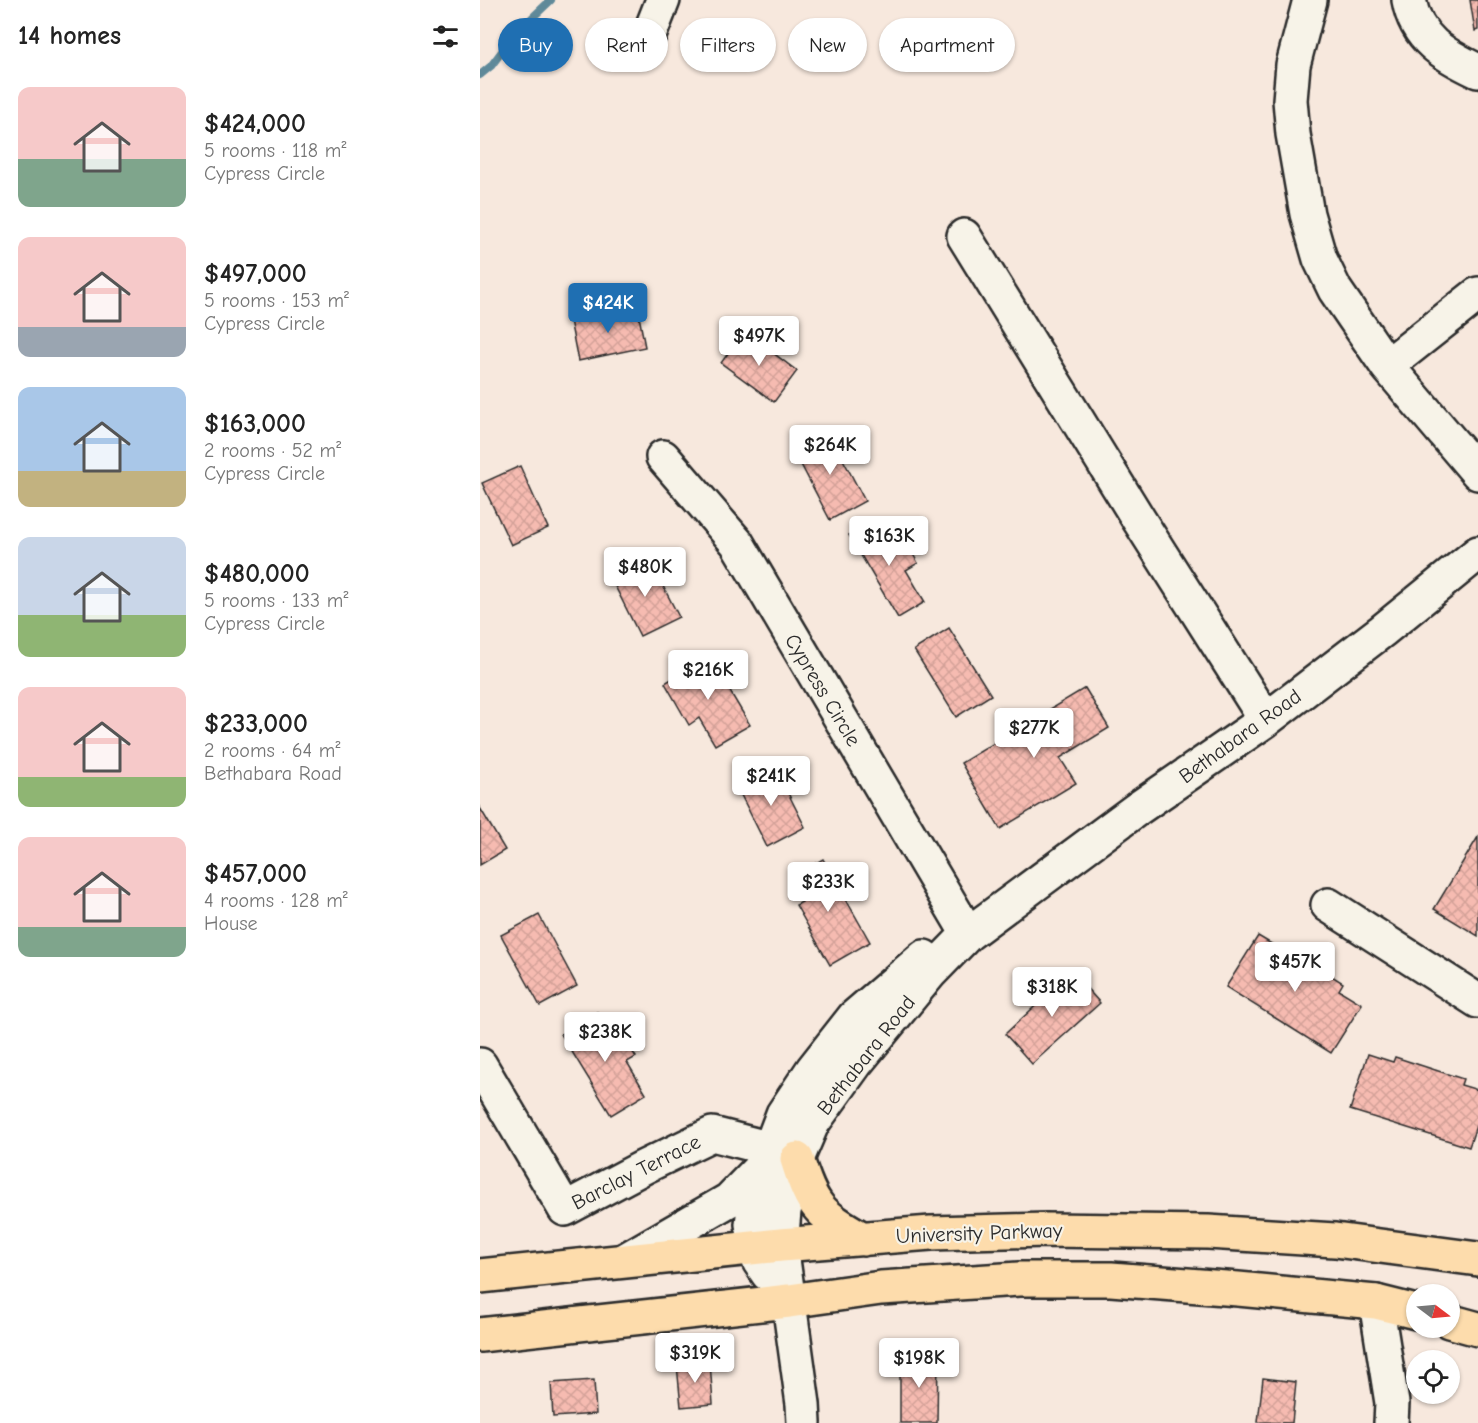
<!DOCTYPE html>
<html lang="en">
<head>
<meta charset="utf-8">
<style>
  :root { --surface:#fff; --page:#f6f6f6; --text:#222; --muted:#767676; --accent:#1f6fb2 }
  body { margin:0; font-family:"Comic Neue",sans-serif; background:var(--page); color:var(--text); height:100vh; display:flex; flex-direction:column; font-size:22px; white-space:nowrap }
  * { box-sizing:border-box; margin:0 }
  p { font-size:20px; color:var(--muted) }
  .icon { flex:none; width:33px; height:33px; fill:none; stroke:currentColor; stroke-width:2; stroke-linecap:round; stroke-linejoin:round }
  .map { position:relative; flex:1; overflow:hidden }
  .side { display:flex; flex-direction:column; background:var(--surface); width:480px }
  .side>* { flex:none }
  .banner { position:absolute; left:18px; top:18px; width:570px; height:54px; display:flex; gap:12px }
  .needle { width:39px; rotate:106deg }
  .tools { position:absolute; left:926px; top:1284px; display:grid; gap:12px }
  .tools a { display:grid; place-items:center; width:54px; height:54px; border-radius:50%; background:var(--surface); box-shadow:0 2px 4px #0004; font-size:30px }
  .price { position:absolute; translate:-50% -51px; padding:0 14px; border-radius:6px; background:#fff; color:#222; font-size:20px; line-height:39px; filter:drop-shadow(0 2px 3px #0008) }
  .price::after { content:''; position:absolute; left:50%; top:36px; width:18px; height:14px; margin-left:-9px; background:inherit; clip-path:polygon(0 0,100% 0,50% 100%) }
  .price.selected { background:var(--accent); color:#fff }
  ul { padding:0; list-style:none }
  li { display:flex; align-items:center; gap:18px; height:150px; padding:0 18px }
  li span { display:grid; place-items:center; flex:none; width:168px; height:120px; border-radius:12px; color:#555 }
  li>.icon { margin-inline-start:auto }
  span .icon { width:72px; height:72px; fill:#fffc; stroke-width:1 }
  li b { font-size:26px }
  h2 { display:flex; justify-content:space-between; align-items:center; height:72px; padding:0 18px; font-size:26px }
  .tag { padding:0 21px; border-radius:27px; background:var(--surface); box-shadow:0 2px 4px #0004; font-size:21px; line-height:54px }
  .tag.selected { background:var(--accent); color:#fff }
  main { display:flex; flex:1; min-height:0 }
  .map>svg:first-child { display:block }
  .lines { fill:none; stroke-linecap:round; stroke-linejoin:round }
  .stream { stroke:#5f8999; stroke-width:8 }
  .building { fill:url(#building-cross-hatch); stroke:#2b2b2b; stroke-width:1.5 }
  .minor-casing { stroke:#2b2b2b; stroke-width:38 }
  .major-casing { stroke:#2b2b2b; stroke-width:38 }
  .minor { stroke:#f7f3e8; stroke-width:33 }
  .major { stroke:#fddcac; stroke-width:33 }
  .labels { text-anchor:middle; stroke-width:4.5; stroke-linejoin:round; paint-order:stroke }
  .street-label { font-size:21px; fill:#2b2b2b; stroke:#f7f3e8 }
</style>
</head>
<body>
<main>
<section class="side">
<h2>14 homes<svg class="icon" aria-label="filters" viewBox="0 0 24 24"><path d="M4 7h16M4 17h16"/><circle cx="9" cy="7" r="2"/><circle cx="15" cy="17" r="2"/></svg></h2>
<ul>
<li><span style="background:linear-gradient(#f6c9c9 60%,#7fa58c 0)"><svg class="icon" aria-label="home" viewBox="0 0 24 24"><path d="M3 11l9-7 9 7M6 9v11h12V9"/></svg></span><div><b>$424,000</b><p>5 rooms · 118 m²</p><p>Cypress Circle</p></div></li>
<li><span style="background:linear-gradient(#f6c9c9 75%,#9aa5b1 0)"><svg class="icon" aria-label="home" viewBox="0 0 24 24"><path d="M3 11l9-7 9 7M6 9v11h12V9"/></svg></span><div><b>$497,000</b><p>5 rooms · 153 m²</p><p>Cypress Circle</p></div></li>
<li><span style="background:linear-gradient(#a9c7e8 70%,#c2b280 0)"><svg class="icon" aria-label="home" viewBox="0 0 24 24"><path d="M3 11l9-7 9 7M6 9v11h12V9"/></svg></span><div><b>$163,000</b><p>2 rooms · 52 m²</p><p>Cypress Circle</p></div></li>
<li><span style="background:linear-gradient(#c9d6e8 65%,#8fb573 0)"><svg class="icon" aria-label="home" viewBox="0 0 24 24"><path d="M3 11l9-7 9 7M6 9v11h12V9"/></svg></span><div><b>$480,000</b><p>5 rooms · 133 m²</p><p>Cypress Circle</p></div></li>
<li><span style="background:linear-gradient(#f6c9c9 75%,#8fb573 0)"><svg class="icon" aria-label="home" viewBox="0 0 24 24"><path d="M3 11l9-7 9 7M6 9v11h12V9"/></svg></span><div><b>$233,000</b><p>2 rooms · 64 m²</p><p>Bethabara Road</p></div></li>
<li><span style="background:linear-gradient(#f6c9c9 75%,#7fa58c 0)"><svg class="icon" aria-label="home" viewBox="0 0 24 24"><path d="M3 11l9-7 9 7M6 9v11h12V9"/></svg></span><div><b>$457,000</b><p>4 rooms · 128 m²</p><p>House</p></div></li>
</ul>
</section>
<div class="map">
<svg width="998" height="1423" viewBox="0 0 998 1423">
  <defs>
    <pattern id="building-cross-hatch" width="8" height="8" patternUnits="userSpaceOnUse" patternTransform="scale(1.5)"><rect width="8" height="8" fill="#f6bbb1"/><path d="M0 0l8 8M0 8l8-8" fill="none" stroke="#d3a198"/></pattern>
  </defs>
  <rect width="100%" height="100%" fill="#f7e8dd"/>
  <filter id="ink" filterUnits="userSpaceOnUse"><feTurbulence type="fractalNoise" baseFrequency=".0167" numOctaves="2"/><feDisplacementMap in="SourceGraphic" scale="12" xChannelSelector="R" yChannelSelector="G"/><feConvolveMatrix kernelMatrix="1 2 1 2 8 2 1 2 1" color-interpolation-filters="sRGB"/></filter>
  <g filter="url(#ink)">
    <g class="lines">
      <path class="stream" d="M0,75L11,66L35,34L71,0"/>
    </g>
    <path class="building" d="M990,0H998V30L995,31Z
      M157,306L165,347L98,361L90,320Z
      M264,331L317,371L294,402L241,363Z
      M349,433L385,501L350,520L314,451Z
      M40,466L68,528L31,545L2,483Z
      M397,519L414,549L426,542L438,563L426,570L445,602L418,618L369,535Z
      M169,559L199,617L160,636L131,578Z
      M469,628L511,695L476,717L434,650Z
      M229,656L270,725L235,745L219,718L209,725L185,683Z
      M605,688L629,728L580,758L596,783L520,829L481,763Z
      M295,767L325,827L287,847L257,787Z
      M0,808L25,850L0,865Z
      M998,837V936L954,909Z
      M343,859L390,942L350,965L316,905L322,902L309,879Z
      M59,915L97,986L60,1006L21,935Z
      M778,936L800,949L803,945L863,983L859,990L882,1004L851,1053L746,987Z
      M592,972L620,1003L552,1064L525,1034Z
      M117,1012L135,1041L143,1036L156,1057L147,1062L166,1094L131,1115L81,1034Z
      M888,1054L913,1062L915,1057L983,1079L981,1085L998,1090V1120L989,1147L870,1110Z
      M420,1356H458L457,1423H420Z
      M230,1362L233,1404L201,1407L197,1365Z
      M783,1378L816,1382L812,1423L778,1422Z
      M114,1380L116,1414L73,1417L71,1383Z"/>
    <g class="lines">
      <g class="minor-casing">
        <path id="minor" d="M830,0L813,65L810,100L813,134L827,214L840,259L855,290L907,366L998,473
          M929,0C936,39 964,55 998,71
          M170,33L183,0
          M484,236L659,520L786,720
          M907,366L998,294
          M183,457L257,543L488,934
          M848,905L998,1001
          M0,1065L85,1209L164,1167L232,1134L303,1152L310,1156
          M145,1260L249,1200L284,1164
          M288,1274L279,1261L272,1224L276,1194L284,1164L303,1114L333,1069L374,1017L444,957
          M896,1302L912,1403L911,1423
          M324,1423L323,1404L301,1245L304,1211L317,1159L332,1124L376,1063L450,973L488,934L657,809L786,720L902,631L998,553"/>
      </g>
      <g class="major-casing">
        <path id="major" d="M317,1159C332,1207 339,1214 383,1239
          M0,1276L301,1245L451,1233L566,1230L728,1232L855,1240L998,1259
          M969,1321L998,1329
          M0,1335L309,1301L401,1288L539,1279H631L758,1289L896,1302L936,1312"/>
      </g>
      <use href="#minor" class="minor"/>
      <use href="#major" class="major"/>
    </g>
  </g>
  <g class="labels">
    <g class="street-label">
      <text transform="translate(343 690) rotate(59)" y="7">Cypress Circle</text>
      <text transform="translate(760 736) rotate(-36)" y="7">Bethabara Road</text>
      <text transform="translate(386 1055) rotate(-52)" y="7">Bethabara Road</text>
      <text transform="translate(156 1172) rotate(-27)" y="7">Barclay Terrace</text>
      <text transform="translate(499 1233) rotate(-2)" y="7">University Parkway</text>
    </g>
  </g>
</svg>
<div class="tools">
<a><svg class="needle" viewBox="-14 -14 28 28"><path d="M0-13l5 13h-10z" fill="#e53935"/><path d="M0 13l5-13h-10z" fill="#767676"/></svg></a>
<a><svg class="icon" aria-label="locate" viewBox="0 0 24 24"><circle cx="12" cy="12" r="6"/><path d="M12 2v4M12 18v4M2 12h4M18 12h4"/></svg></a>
</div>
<b class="price selected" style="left:128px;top:334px">$424K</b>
<b class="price" style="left:279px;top:367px">$497K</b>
<b class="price" style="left:350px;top:476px">$264K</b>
<b class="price" style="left:409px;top:567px">$163K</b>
<b class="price" style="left:165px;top:598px">$480K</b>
<b class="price" style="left:228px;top:701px">$216K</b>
<b class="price" style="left:554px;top:759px">$277K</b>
<b class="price" style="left:291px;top:807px">$241K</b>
<b class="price" style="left:348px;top:913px">$233K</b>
<b class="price" style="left:815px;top:993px">$457K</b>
<b class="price" style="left:572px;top:1018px">$318K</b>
<b class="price" style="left:125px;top:1063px">$238K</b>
<b class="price" style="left:215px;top:1384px">$319K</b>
<b class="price" style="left:439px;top:1389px">$198K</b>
<div class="banner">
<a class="tag selected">Buy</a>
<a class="tag">Rent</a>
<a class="tag">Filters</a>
<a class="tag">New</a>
<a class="tag">Apartment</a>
</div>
</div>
</main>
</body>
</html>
